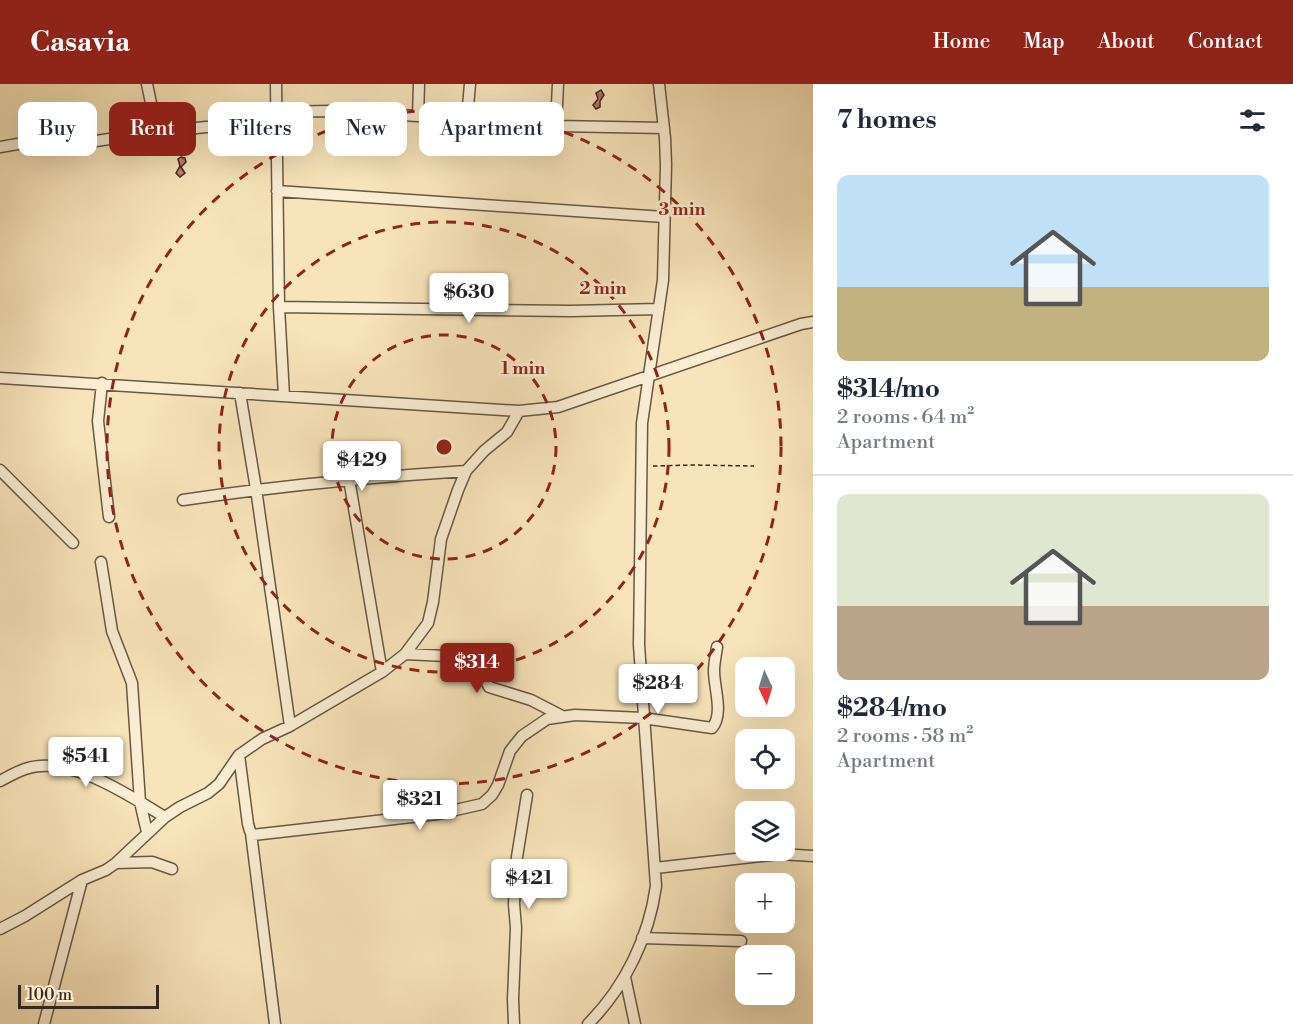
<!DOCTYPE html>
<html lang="en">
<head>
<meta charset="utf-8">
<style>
  :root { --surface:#fff; --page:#f6f6f7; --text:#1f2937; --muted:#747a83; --line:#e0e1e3; --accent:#8f2418 }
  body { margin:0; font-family:"Libre Bodoni",serif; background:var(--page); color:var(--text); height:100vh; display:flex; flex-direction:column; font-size:22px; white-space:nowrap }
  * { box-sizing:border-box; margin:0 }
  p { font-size:20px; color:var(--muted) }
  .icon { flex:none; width:33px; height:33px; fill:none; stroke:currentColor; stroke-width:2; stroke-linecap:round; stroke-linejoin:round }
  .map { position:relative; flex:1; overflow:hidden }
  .details { display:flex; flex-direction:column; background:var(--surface); width:480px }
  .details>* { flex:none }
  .banner { position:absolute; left:18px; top:18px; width:570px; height:54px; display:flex; gap:12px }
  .needle { width:39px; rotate:176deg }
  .fabs { position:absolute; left:735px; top:573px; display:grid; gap:12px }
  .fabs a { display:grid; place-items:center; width:60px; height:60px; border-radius:12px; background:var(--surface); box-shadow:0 6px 24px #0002; font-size:30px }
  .scale { position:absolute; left:18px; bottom:15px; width:141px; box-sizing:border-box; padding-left:6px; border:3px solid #36291f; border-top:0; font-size:16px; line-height:21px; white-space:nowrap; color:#36291f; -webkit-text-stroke:4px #faedd2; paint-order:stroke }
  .price { position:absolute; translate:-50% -51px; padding:0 14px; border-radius:6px; background:#fff; color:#222; font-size:20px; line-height:39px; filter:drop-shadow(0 2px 3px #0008) }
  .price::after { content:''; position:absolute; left:50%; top:36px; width:18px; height:14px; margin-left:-9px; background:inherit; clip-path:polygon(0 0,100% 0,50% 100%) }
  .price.current { background:var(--accent); color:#fff }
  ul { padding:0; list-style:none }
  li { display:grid; align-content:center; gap:12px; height:318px; padding:0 24px }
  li+li { border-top:2px solid var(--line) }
  li span { display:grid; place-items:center; height:186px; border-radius:12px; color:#555 }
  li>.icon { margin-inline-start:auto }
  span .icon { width:108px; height:108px; fill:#fffc; stroke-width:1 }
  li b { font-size:26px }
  h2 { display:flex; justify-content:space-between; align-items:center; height:72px; padding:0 24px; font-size:26px }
  .chip { padding:0 21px; border-radius:12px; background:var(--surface); box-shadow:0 6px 24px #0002; font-size:21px; line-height:54px }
  .chip.current { background:var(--accent); color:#fff }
  header { display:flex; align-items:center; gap:36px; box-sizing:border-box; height:84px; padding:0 30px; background:var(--accent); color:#fff }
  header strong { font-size:28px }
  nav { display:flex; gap:33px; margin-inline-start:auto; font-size:21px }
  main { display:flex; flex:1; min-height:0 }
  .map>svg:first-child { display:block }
  .building { fill:url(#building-cross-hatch); stroke:#36291f; stroke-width:1.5 }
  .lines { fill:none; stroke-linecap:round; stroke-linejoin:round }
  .street-casing { stroke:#665846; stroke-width:13 }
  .path { stroke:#36291f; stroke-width:1.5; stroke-dasharray:4.5 3; stroke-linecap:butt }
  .street { stroke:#faedd2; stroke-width:10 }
  .ring { fill:none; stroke:#8f2418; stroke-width:3; stroke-dasharray:10 8 }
  .centre { fill:#8f2418; stroke:#faedd2; stroke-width:3 }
  .ring-label { font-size:18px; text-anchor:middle; font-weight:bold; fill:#8f2418; stroke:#faedd2; stroke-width:5; stroke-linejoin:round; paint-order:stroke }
</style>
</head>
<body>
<header>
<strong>Casavia</strong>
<nav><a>Home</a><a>Map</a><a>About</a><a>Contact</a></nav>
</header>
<main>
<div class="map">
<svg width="813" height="940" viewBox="0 0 813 940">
  <defs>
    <pattern id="building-cross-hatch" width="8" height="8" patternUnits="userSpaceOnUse" patternTransform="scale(1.5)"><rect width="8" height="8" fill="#cb7d6f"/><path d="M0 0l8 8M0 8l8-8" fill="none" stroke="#a6665b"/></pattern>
  </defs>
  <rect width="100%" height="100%" fill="#f8e4ba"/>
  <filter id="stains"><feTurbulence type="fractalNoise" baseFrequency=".00333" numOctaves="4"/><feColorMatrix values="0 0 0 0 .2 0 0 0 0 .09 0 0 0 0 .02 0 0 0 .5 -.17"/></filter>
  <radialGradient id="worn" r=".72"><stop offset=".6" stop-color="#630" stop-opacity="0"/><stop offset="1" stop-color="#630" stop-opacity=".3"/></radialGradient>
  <path class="building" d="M601,6L604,11L600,17V23L596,25L593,21L598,15L596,9Z
    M181,73L185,74L186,78L181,83L185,89L180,93L176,89L180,82L178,75Z"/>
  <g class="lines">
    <g class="street-casing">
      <path id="street" d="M147,0L157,48
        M276,0L279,223L284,312
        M276,28L330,27L418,32L443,36L467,34L556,42L664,44
        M418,32L419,0
        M467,34L470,0
        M556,42L558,0
        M0,63L29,58H89L157,48L206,43H276
        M277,107L664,133
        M279,223L571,227L659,225
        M0,294L519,327L558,323L801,240L813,238
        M102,299L98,337L109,433
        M240,309L256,405L290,642
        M0,386L73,459
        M349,395L382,588
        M183,416C277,402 371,393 466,387
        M101,478L112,547L132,599L140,718L147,748
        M405,570L467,573L475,577L489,603L531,616L562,632
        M239,671L248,740L250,747L253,751L438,730L482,720L492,711L498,701L510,667L522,652L547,635L575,631L643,634L712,644C724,630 714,604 714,587C714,579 716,571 717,563
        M0,697C8,693 16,688 25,685C69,670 128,711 165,733
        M251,749L275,940
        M116,779L152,778L172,785
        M655,784L780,770L813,772
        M0,845L25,832L82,796L106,786L116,779L165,733L180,723L208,709L219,700L239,671L262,655L290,642L382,588L405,570L428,539L433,518L441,455L458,406L466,387L484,367L507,348L519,327
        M642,854L741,857
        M625,893L635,940
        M44,940L82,796
        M514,940L513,915L516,844L514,820L516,779L527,711
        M588,940C625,903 649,853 656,802L639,561L642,339L663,196L666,81L665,54L659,0"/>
    </g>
    <path class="path" d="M653,382L693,381L754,382"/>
    <use href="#street" class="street"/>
  </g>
  <g class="ring">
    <circle cx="444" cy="363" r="112"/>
    <circle cx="444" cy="363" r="225"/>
    <circle cx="444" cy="363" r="337"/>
  </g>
  <circle cx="444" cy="363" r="9" class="centre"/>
  <g class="ring-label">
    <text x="682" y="131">3 min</text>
    <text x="603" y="210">2 min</text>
    <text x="523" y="290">1 min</text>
  </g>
  <rect width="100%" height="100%" filter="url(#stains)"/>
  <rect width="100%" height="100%" fill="url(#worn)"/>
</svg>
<div class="fabs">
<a><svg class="needle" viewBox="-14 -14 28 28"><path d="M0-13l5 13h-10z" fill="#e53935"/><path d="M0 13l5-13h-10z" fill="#747a83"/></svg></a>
<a><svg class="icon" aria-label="locate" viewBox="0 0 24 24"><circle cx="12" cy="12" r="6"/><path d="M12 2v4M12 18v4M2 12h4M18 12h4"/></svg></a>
<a><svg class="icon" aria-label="layers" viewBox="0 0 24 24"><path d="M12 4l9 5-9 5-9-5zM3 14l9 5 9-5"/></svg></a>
<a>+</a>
<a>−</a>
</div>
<div class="scale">100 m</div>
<b class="price" style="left:469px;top:240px">$630</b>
<b class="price" style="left:362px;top:408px">$429</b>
<b class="price current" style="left:477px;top:610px">$314</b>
<b class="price" style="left:658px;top:631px">$284</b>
<b class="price" style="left:86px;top:704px">$541</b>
<b class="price" style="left:420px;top:747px">$321</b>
<b class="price" style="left:529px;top:826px">$421</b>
<div class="banner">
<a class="chip">Buy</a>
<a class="chip current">Rent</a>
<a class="chip">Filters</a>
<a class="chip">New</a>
<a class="chip">Apartment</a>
</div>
</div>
<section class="details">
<h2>7 homes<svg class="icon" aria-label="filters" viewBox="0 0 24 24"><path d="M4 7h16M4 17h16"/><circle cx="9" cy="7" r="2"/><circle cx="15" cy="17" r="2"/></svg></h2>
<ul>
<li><span style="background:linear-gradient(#bfe0f5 60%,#c2b280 0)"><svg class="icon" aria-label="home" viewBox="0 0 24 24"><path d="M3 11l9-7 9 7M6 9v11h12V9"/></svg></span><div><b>$314/mo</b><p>2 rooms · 64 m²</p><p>Apartment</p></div></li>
<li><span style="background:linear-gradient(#dfe7d0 60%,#b9a48a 0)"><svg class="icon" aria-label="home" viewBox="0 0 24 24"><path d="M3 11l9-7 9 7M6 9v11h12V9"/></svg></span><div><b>$284/mo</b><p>2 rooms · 58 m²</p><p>Apartment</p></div></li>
</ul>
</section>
</main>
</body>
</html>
